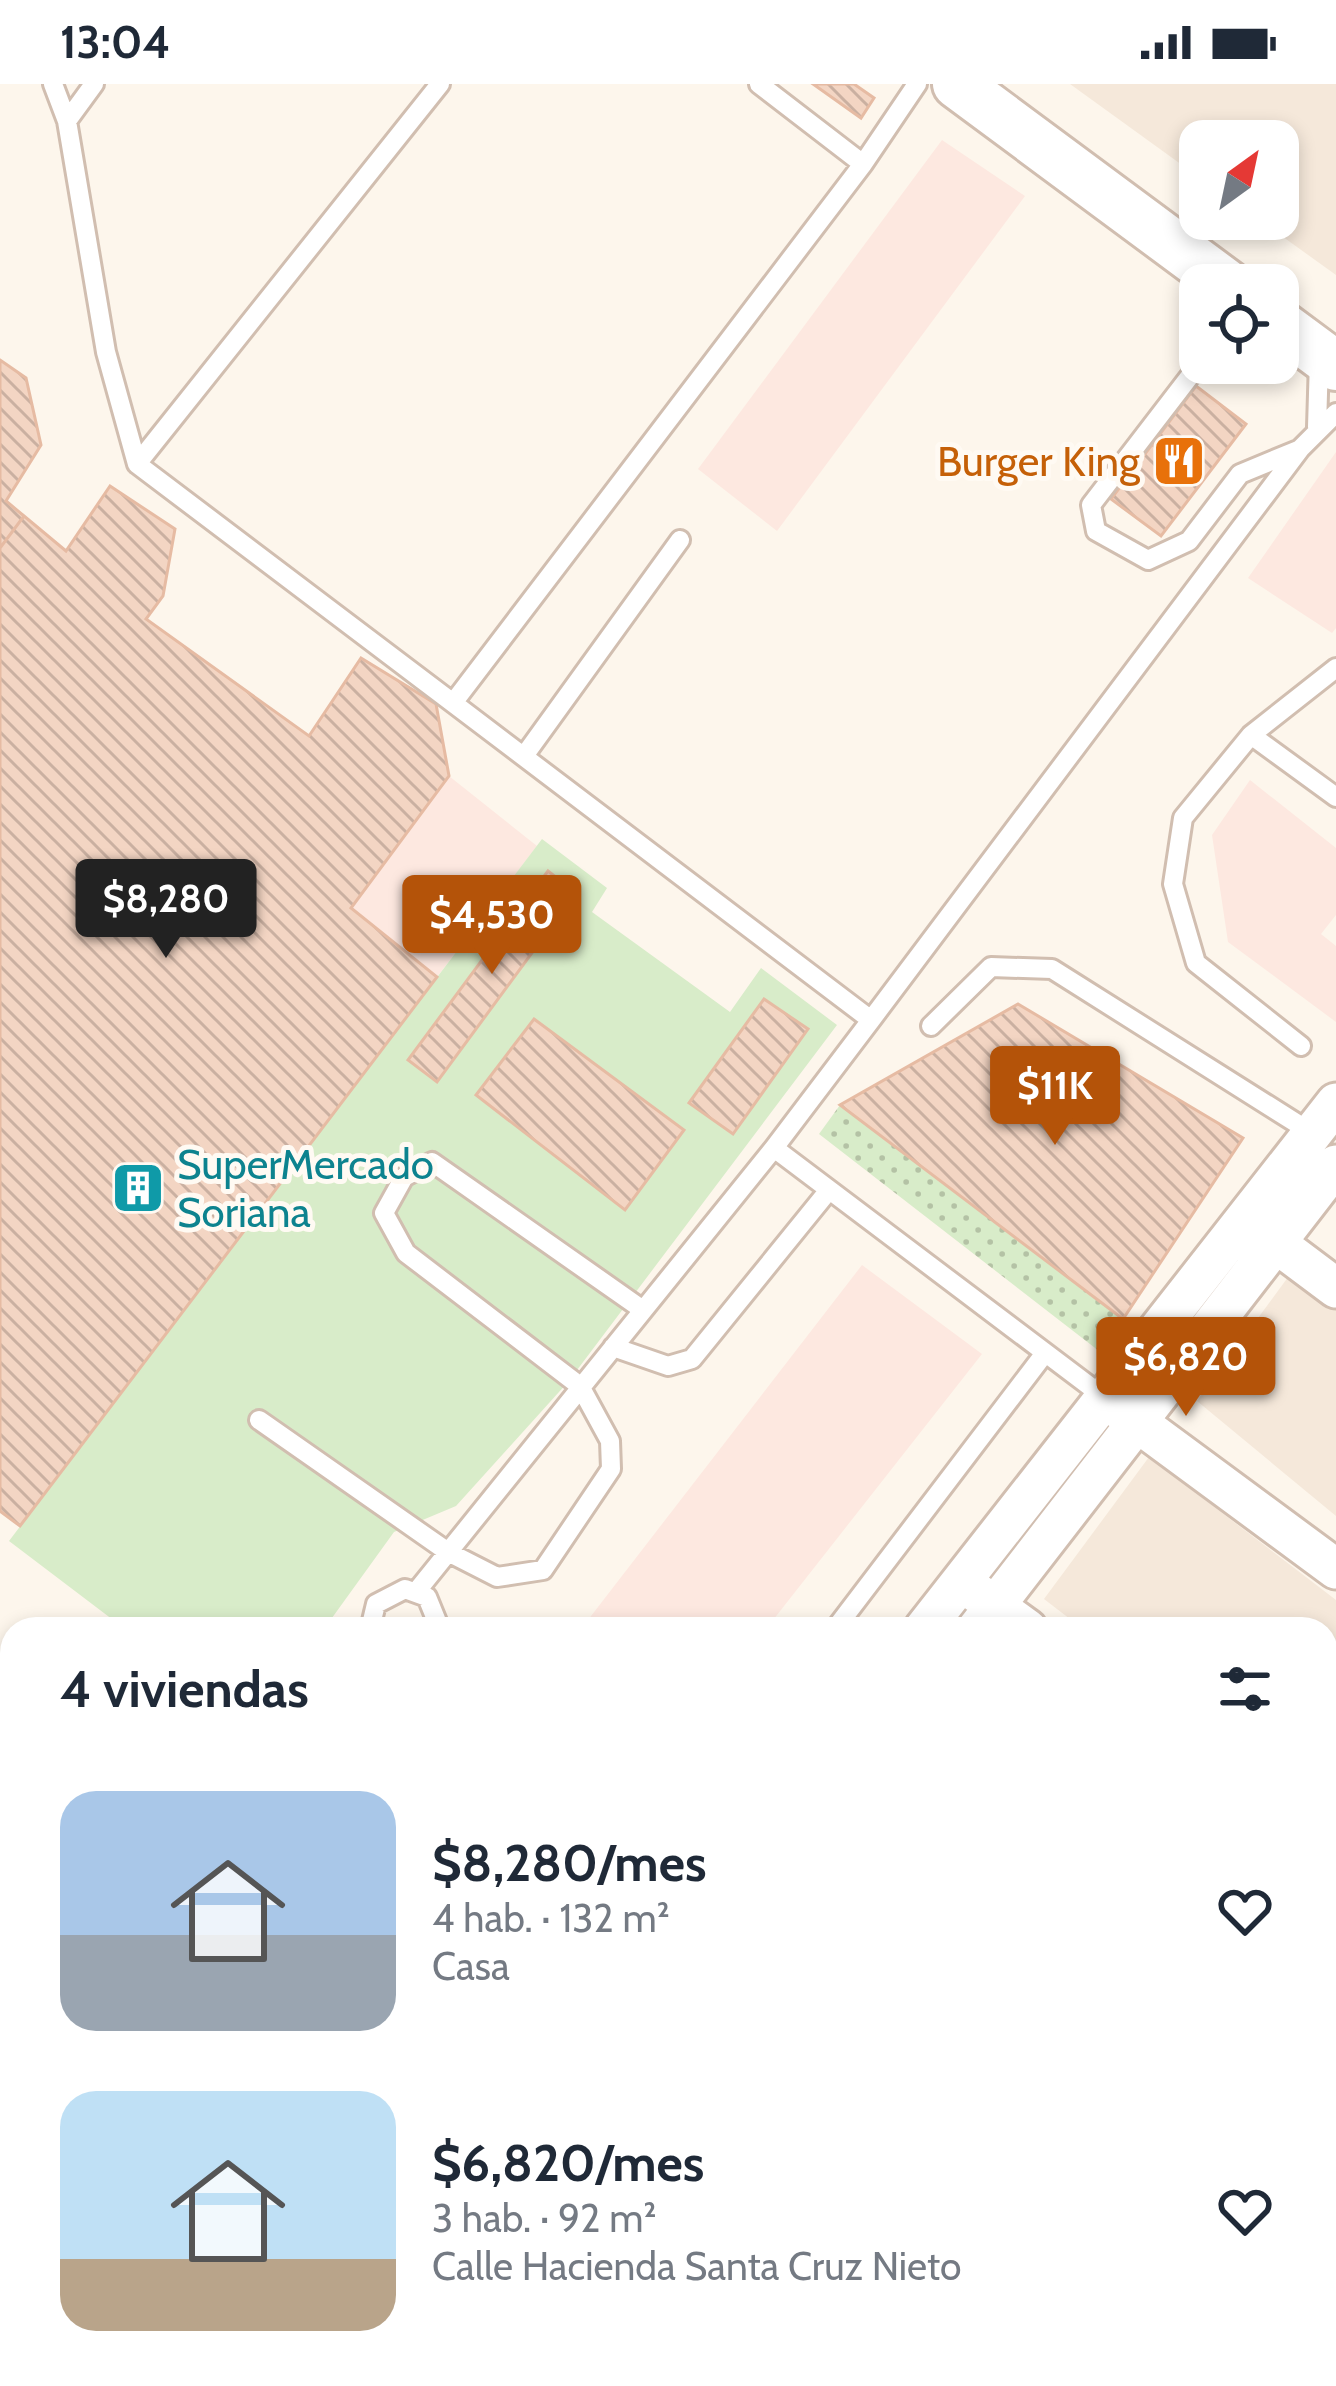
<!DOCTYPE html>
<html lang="es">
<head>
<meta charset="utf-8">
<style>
  :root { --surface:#fff; --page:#f6f6f7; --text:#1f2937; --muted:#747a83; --accent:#b45309 }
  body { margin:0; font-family:Cabin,sans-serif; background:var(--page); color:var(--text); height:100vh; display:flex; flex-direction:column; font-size:45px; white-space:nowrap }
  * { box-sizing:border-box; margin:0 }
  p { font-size:39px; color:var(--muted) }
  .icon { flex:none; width:66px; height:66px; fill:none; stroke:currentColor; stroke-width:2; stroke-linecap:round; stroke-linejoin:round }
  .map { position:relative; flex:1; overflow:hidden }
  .panel { position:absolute; left:0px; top:1533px; width:1338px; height:771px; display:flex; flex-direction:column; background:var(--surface); border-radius:36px 36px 0 0; box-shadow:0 6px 18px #0003 }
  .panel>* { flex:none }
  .needle { width:78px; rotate:33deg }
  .controls { position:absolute; left:1179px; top:36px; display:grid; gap:24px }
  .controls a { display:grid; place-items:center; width:120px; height:120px; border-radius:24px; background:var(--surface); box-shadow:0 6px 18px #0003; font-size:60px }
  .price { position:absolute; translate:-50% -102px; padding:0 27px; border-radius:12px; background:var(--accent); color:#fff; font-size:39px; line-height:78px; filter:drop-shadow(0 3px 6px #0008) }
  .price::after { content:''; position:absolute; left:50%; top:72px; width:36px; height:27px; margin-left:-18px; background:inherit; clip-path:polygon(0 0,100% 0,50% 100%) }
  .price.on { background:#222; color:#fff }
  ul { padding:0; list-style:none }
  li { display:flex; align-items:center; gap:36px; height:300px; padding:0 60px }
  li span { display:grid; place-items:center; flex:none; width:336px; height:240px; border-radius:36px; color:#555 }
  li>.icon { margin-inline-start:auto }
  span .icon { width:144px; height:144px; fill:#fffc; stroke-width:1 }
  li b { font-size:51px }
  h2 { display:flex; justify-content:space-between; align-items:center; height:144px; padding:0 60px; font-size:51px }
  .status { display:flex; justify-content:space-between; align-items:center; height:84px; padding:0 60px; background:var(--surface); direction:ltr }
  .status svg { height:33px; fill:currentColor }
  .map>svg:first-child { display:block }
  .residential { fill:#f5e8da }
  .commercial { fill:#fde8e0 }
  .grass { fill:url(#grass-dots) }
  .park { fill:#d8ecc9 }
  .building { fill:url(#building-back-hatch); stroke:#e6bba3; stroke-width:3 }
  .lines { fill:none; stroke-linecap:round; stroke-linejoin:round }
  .service-casing { stroke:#d1beb0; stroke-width:24 }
  .minor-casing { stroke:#d1beb0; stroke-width:45 }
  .tertiary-casing { stroke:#d1beb0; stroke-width:54 }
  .service { stroke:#fff; stroke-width:18 }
  .minor { stroke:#fff; stroke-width:39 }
  .tertiary { stroke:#fff; stroke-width:48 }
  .labels { text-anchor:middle; stroke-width:10; stroke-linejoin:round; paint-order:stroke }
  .food-label { font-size:42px; fill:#c56008; stroke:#fffaf3; text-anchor:end }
  .culture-label { font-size:42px; fill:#0d838f; stroke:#fffaf3; text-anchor:start }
</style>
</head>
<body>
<div class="status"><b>13:04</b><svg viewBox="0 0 49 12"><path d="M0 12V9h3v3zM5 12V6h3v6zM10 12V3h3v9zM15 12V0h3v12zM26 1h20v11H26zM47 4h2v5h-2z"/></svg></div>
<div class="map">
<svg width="1336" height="2302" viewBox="0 0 1336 2302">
  <defs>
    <pattern id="grass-dots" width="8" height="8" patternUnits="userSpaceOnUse" patternTransform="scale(3)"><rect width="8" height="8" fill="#d8ecc9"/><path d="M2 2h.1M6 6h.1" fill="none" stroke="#b4c2a5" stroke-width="1.8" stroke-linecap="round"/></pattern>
    <pattern id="building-back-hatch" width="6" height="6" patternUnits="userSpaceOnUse" patternTransform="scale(3)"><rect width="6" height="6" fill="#f3d5c3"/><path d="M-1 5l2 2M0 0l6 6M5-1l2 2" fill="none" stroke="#cab0a1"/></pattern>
  </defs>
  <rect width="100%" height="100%" fill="#fdf6ec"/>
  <path class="residential" d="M1070,0H1336V191L1258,135H1278V57H1200V94Z
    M1294,1185L1336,1217V1432L1197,1317Z
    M1149,1373L1336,1516V1737L1326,1730V1545H1083L1044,1515Z
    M0,1879L12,1888V2292H306L298,2302H0Z
    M1336,2103V2302H1189L1196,2292H1326V2116Z"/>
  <path class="commercial" d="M942,56L1025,112L777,447L698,385Z
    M1336,368V544L1332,549L1248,494Z
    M449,692L537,762L437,893L351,824Z
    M1250,696L1336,764V831L1321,850L1336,862V938L1228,858L1212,751Z
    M862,1181L982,1270L766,1545H581Z"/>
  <path class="grass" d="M840,1021L1123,1235L1099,1267L819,1050Z"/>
  <path class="park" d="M542,755L607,804L592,828L730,928L761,884L837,941L568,1298L456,1422L394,1448L324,1545H125L9,1457Z
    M1326,1797L1336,1805V2021L1326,2013Z"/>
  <path class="building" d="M813,0H854L874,14L861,34Z
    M0,276L26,294L41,361L6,417L24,432L0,464Z
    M1196,302L1246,340L1161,452L1111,415Z
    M110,402L175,445L163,512L146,535L309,652L361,574L436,620L449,692L351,824L437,893L20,1442L0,1427V464L24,432L66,467Z
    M548,787L576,809L437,998L408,976Z
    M764,915L808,945L733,1050L689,1019Z
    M1018,920L1243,1054L1123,1235L840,1021Z
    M534,935L684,1046L625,1126L476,1011Z
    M12,1726V1819L0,1810V1741Z"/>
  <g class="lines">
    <g class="service-casing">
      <path id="service" d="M53,0L67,37L106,268L137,380L453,619
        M759,0L863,80
        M917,0L863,80L453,619L871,936L1300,365L1336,329
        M67,37L94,0
        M1200,279L1091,421L1096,447L1148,476L1189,457L1240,390L1298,366
        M1317,343L1319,276
        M137,380L440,0
        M1251,651L1336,713
        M524,672L680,456
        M871,936L774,1064L1104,1313
        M931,942L991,883L1052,885L1312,1049
        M1301,962L1196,879L1173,800L1183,734L1251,651L1336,584
        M613,1263L668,1282L692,1275L829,1106
        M259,1336L448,1468L497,1493L543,1486L611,1385L610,1357L580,1302L406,1169L384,1129L404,1093L432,1078L643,1226
        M416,1508L774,1064
        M370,1545L376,1520L405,1505L427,1513L440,1545
        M835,1545L1045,1269"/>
    </g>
    <g class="minor-casing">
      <path id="minor" d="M1276,1159L1336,1204
        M1118,1324L1336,1485
        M973,1506L1027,1545
        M924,1545L1336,1019
        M977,1545L1336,1081
        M1326,1779L1336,1786
        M0,2059L12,2084
        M1326,2072L1336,2079
        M37,2302L38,2292
        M339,2302L347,2292
        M408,2302L416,2292
        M1124,2302L1132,2292"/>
    </g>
    <g class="tertiary-casing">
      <path id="tertiary" d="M957,0L1228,201
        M1278,239L1336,282"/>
    </g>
    <use href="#service" class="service"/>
    <use href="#minor" class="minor"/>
    <use href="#tertiary" class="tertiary"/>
  </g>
  <defs>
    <g id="restaurant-square" transform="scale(2.7)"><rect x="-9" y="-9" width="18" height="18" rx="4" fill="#e8710a" stroke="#fffaf3"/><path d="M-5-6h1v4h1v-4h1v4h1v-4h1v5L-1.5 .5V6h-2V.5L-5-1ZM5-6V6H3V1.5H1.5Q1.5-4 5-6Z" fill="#fff"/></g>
    <g id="building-square" transform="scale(2.7)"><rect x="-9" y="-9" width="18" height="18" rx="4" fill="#0f9aa8" stroke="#fffaf3"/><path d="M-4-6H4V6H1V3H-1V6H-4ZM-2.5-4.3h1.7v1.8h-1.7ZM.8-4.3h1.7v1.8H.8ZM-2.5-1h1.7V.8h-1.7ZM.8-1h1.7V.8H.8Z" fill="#fff"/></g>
  </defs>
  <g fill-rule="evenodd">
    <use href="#restaurant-square" x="1179" y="377"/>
    <use href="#building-square" x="138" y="1104"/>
  </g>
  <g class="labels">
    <g class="food-label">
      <text x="1140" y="392">Burger King</text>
    </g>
    <g class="culture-label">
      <text x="177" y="1095">SuperMercado<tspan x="177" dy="48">Soriana</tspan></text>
    </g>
  </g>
</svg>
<div class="controls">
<a><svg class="needle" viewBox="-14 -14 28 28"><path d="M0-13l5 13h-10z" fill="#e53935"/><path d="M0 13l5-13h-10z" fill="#747a83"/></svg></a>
<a><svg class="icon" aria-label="locate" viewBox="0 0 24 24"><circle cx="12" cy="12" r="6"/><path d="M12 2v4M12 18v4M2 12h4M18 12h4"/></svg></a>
</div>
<b class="price on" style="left:166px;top:877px">$8,280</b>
<b class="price" style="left:492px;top:893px">$4,530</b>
<b class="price" style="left:1055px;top:1064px">$11K</b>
<b class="price" style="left:1186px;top:1335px">$6,820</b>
<section class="panel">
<h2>4 viviendas<svg class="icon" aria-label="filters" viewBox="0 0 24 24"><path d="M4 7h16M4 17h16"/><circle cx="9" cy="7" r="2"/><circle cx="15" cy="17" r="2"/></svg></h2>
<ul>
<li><span style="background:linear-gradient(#a9c7e8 60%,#9aa5b1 0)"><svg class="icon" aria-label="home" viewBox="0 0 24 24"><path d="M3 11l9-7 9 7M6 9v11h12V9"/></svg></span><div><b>$8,280/mes</b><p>4 hab. · 132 m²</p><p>Casa</p></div><svg class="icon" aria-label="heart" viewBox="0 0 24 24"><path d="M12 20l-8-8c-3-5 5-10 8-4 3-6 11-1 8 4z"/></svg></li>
<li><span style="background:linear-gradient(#bfe0f5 70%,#b9a48a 0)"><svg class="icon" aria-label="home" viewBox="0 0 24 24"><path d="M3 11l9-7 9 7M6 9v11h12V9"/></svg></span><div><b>$6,820/mes</b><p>3 hab. · 92 m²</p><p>Calle Hacienda Santa Cruz Nieto</p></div><svg class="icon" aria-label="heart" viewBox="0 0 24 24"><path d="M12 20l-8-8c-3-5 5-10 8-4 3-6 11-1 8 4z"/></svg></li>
</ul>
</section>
</div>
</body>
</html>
